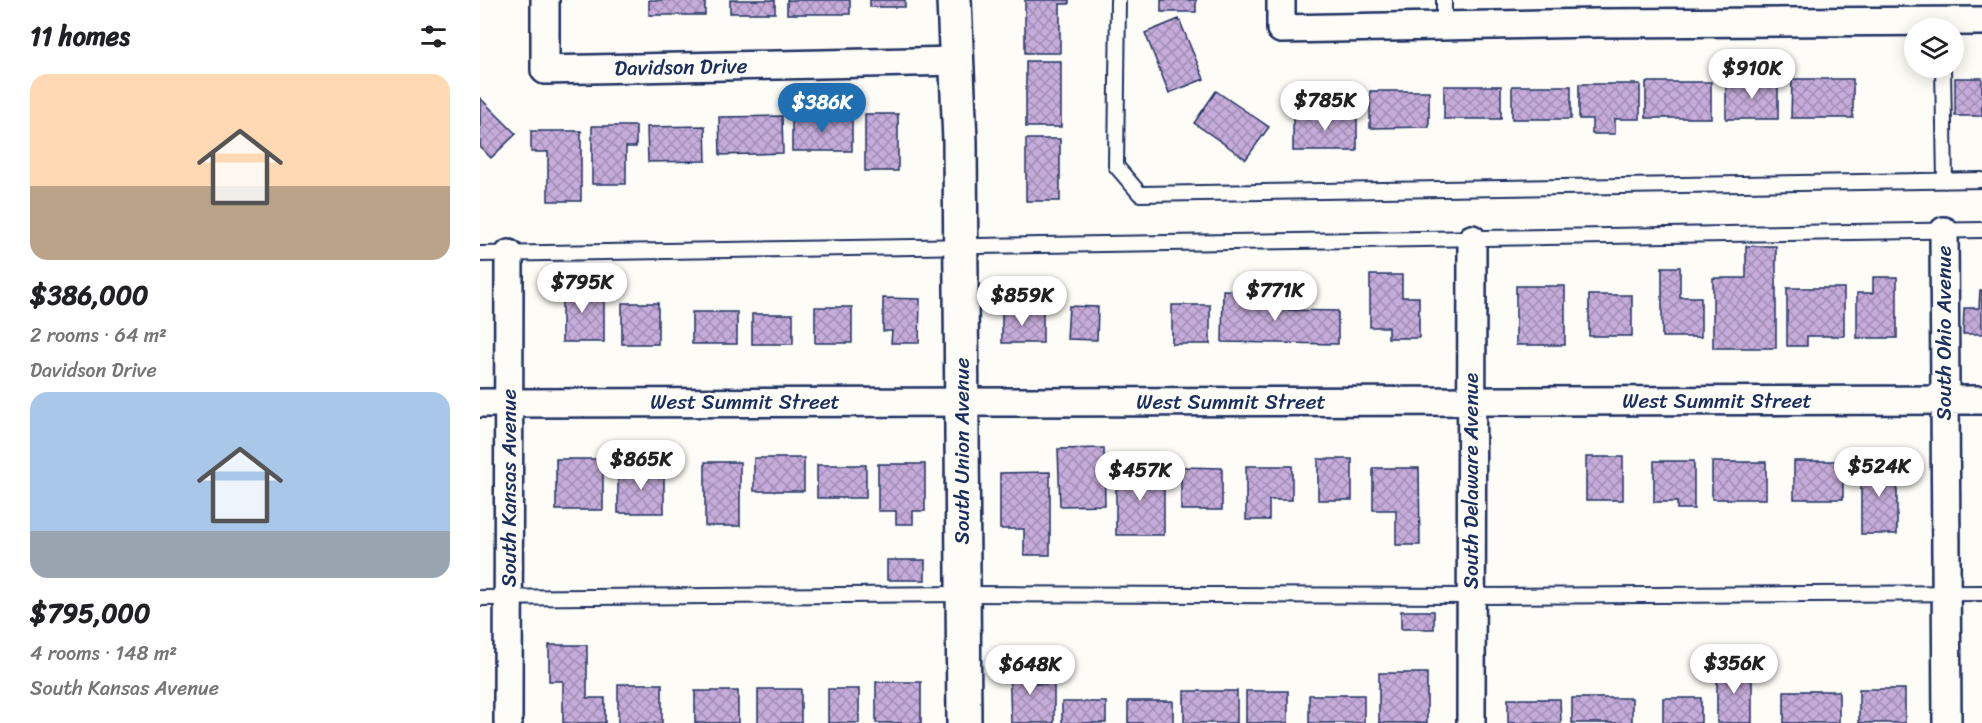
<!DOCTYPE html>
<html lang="en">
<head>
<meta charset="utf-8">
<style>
  :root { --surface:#fff; --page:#f6f6f6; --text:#202124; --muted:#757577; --accent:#1f6fb2 }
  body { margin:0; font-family:Sriracha,sans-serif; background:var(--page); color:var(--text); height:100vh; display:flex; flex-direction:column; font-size:22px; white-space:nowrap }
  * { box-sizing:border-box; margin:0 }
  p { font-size:20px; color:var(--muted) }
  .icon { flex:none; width:33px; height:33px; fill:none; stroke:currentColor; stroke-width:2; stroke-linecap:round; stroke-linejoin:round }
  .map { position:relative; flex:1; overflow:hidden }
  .sheet { display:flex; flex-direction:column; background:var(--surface); width:480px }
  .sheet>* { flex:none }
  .controls { position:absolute; left:1424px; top:18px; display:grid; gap:12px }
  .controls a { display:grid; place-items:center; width:60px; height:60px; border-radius:50%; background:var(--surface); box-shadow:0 3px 15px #0003; font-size:30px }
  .price { position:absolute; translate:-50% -51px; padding:0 14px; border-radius:21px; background:#fff; color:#222; font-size:20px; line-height:39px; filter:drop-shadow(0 2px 3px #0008) }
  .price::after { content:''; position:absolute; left:50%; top:36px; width:18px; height:14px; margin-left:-9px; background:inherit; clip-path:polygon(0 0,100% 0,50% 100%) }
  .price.selected { background:var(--accent); color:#fff }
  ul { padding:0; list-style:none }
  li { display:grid; align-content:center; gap:12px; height:318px; padding:0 30px }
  li span { display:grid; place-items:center; height:186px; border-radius:18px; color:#555 }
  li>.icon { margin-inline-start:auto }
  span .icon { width:108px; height:108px; fill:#fffc; stroke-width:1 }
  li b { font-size:26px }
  h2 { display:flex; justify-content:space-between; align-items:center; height:72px; padding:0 30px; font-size:26px }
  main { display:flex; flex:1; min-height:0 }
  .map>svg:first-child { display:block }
  .building { fill:url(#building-cross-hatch); stroke:#1b2f5e; stroke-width:1.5 }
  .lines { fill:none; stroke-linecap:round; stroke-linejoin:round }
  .service-casing { stroke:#1b2f5e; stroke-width:18 }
  .minor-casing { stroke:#1b2f5e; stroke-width:32 }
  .secondary-casing { stroke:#1b2f5e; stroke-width:38 }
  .service { stroke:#fdfcf7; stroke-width:14 }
  .minor { stroke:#fdfcf7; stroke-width:27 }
  .secondary { stroke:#fdfcf7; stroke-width:33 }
  .labels { text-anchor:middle; stroke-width:4.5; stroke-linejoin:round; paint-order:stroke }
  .street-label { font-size:21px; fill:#1b2f5e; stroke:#fdfcf7 }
</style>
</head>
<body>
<main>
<section class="sheet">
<h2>11 homes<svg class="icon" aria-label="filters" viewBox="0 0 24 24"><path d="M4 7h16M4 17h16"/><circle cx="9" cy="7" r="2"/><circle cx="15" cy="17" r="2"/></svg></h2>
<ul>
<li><span style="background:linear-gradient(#ffd9b3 60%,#b9a48a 0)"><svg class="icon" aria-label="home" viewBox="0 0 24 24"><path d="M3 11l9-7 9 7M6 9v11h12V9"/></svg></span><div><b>$386,000</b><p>2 rooms · 64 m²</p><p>Davidson Drive</p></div></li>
<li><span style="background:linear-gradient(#a9c7e8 75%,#9aa5b1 0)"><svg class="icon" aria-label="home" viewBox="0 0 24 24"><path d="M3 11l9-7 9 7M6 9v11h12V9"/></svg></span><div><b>$795,000</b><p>4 rooms · 148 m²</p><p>South Kansas Avenue</p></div></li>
</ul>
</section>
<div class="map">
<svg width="1502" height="723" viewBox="0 0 1502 723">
  <defs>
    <pattern id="building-cross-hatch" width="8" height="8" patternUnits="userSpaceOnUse" patternTransform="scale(1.5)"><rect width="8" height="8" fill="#c6acda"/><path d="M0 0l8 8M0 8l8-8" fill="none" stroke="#a08cb4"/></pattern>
  </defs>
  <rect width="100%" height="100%" fill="#fdfcf7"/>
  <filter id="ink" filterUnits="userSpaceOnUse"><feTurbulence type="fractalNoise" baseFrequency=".0167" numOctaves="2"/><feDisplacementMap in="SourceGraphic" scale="12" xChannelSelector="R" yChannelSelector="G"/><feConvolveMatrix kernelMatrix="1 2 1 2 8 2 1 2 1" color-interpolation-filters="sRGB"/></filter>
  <g filter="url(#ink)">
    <path class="building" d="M169,0H225V15H169Z
      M250,0H295V13H250Z
      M307,0H370V14H307Z
      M390,0H425V7H390Z
      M545,0H589V4H580V53H545Z
      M681,0H716V12H681Z
      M699,19L724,79L689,93L665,33Z
      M546,61H581V127H546Z
      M1475,78H1502V116H1475Z
      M1312,79H1373V118H1311Z
      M1246,81H1298V119H1246Z
      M1166,82H1231V118H1166Z
      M1099,84H1160V119H1135V134H1112V119H1099Z
      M964,86H1021V119H964Z
      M1032,86H1091V119H1032Z
      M736,91L789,127L766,159L714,123Z
      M890,91H949V127L890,128Z
      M0,98L36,134L11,158L0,147Z
      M813,112H877V151H813Z
      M385,114H418V171H385Z
      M302,116L303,153L240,155L239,117Z
      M312,116H372V151H312Z
      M112,126H156V147H146V184H112Z
      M225,126L226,161L168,162L167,127Z
      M51,131H101V201H68V152H51Z
      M546,139H580V201H546Z
      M1266,246H1296V348H1233V278H1266Z
      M1182,267H1200V297H1221V337H1182Z
      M890,275H922V297H939V338H908V327H890Z
      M1393,277H1417V338H1377V293H1393Z
      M82,284H115V300H124V342H82Z
      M1036,286H1085V345H1036Z
      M1307,288H1364V336H1327V346H1307Z
      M743,290L766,291V300L801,301V310L858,311V344L742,342Z
      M1500,290H1502V334H1483L1484,308H1499Z
      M1109,295H1152V336H1109Z
      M403,298L440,299L439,343H411L412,331H403Z
      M142,303H178V344H142Z
      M692,305H730V344H692Z
      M589,306L618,307L617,340L587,339Z
      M335,307H372V343H335Z
      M522,311H563V343H522Z
      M212,312H257V344H212Z
      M272,314H313V344H272Z
      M624,448L625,505L580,506L578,449Z
      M1106,457H1143V500H1106Z
      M274,458H324V491H274Z
      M76,459H123V510H76Z
      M838,459H872V500H838Z
      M1174,461H1214V509H1197V502H1174Z
      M1314,461H1363V499H1314Z
      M225,462H260V526H225Z
      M1232,462H1286V499H1232Z
      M1381,462H1417V534H1381Z
      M398,464H445V511H433V524H416V511H398Z
      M337,465H386V498H337Z
      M766,466H812V500H789V520H766Z
      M701,467L742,468V510H701Z
      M893,468H939L940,545H916V510H893Z
      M138,469H184V513H138Z
      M636,469H684V535H636Z
      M570,472V555H544V529H520V473Z
      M407,560H445V580H407Z
      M921,611H954V629H921Z
      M69,645H107V698H125V723H83V681H69Z
      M529,663H556V684L574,683V723H531Z
      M1237,667H1272V723H1237Z
      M899,673H947V723H899Z
      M396,682H441V723H396Z
      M138,684H182V723H138Z
      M278,689H321V723H278Z
      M348,689H379V723H348Z
      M1379,689H1425V723H1379Z
      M215,691H258V723H215Z
      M704,691H757V723H704Z
      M766,691H808V723H766Z
      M1304,691H1359V723H1304Z
      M829,695H884V723H829Z
      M1092,698H1152V723H1092Z
      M1183,698H1221V723H1183Z
      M1028,699H1080L1081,723H1028Z
      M648,701H693V723H648Z
      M582,702H626V723H582Z"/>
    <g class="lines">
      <g class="service-casing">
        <path id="service" d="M638,0L636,166L660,194L1502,180
          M964,0V25
          M1463,68L1465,181
          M0,254L1502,230
          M0,598L482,594L991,596L1502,593"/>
      </g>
      <g class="minor-casing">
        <path id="minor" d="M65,0V70L477,61
          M801,0V29L1117,23L1502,21
          M1464,231L1467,723
          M0,403L1502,400
          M28,723L29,254
          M991,723L992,239"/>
      </g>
      <g class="secondary-casing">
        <path id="secondary" d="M474,0L480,141L484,723"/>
      </g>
      <use href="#service" class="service"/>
      <use href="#minor" class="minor"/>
      <use href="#secondary" class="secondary"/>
    </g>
  </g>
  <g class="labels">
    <g class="street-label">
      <text transform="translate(201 67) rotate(-1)" y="7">Davidson Drive</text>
      <text transform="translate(1464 333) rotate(-90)" y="7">South Ohio Avenue</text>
      <text x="1237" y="408">West Summit Street</text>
      <text x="265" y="409">West Summit Street</text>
      <text x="751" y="409">West Summit Street</text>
      <text transform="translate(482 451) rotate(-90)" y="7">South Union Avenue</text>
      <text transform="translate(991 481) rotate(-90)" y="7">South Delaware Avenue</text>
      <text transform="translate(29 488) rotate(-90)" y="7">South Kansas Avenue</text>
    </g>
  </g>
</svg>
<div class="controls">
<a><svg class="icon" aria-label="layers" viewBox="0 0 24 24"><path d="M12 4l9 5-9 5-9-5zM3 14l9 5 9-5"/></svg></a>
</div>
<b class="price" style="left:1272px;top:100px">$910K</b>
<b class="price" style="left:845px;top:132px">$785K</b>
<b class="price selected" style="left:342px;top:134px">$386K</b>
<b class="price" style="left:102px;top:314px">$795K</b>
<b class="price" style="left:795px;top:322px">$771K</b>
<b class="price" style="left:542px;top:327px">$859K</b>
<b class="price" style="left:161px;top:491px">$865K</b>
<b class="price" style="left:1399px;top:498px">$524K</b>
<b class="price" style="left:660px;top:502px">$457K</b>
<b class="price" style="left:1254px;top:695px">$356K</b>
<b class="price" style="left:550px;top:696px">$648K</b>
</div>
</main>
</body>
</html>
